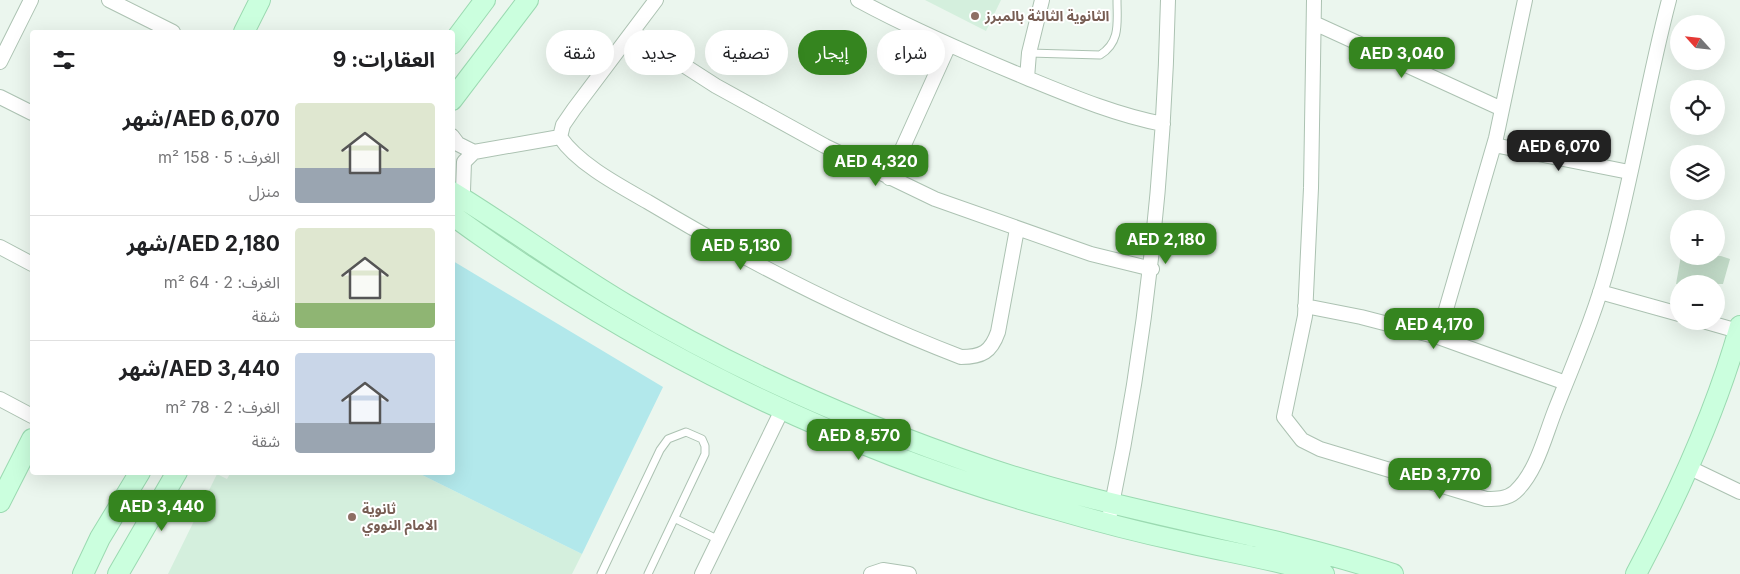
<!DOCTYPE html>
<html lang="ar">
<head>
<meta charset="utf-8">
<style>
  :root { --surface:#fff; --page:#f6f6f6; --text:#202124; --muted:#757577; --line:#e0e0e0; --accent:#35851f }
  body { margin:0; font-family:Inter,"Noto Sans Arabic",sans-serif; background:var(--page); color:var(--text); direction:rtl; height:100vh; display:flex; flex-direction:column; font-size:19px; white-space:nowrap }
  * { box-sizing:border-box; margin:0 }
  p { font-size:16px; color:var(--muted) }
  .icon { flex:none; width:28px; height:28px; fill:none; stroke:currentColor; stroke-width:2; stroke-linecap:round; stroke-linejoin:round }
  .map { position:relative; flex:1; overflow:hidden; direction:ltr }
  .details { position:absolute; left:30px; top:30px; width:425px; height:445px; display:flex; flex-direction:column; background:var(--surface); border-radius:5px; box-shadow:0 5px 20px #0002; direction:rtl }
  .details>* { flex:none }
  .guide { position:absolute; left:470px; top:30px; width:475px; height:45px; direction:rtl; display:flex; gap:10px }
  .needle { width:32px; rotate:297deg }
  .tools { position:absolute; left:1670px; top:15px; display:grid; gap:10px }
  .tools a { display:grid; place-items:center; width:55px; height:55px; border-radius:50%; background:var(--surface); box-shadow:0 5px 20px #0002; font-size:25px }
  .price { position:absolute; translate:-50% -42px; padding:0 11px; border-radius:10px; background:var(--accent); color:#fff; font-size:16px; line-height:32px; filter:drop-shadow(0 1px 2px #0008) }
  .price::after { content:''; position:absolute; left:50%; top:30px; width:15px; height:11px; margin-left:-8px; background:inherit; clip-path:polygon(0 0,100% 0,50% 100%) }
  .price.active { background:#222; color:#fff }
  ul { padding:0; list-style:none }
  li { display:flex; align-items:center; gap:15px; height:125px; padding:0 20px }
  li+li { border-top:1px solid var(--line) }
  li span { display:grid; place-items:center; flex:none; width:140px; height:100px; border-radius:5px; color:#555 }
  li>.icon { margin-inline-start:auto }
  span .icon { width:60px; height:60px; fill:#fffc; stroke-width:1 }
  li b { font-size:21px }
  h2 { display:flex; justify-content:space-between; align-items:center; height:60px; padding:0 20px; font-size:21px }
  .chip { padding:0 18px; border-radius:22px; background:var(--surface); box-shadow:0 5px 20px #0002; font-size:18px; line-height:45px }
  .chip.active { background:var(--accent); color:#fff }
  .map>svg:first-child { display:block }
  .education { fill:#d4efdd }
  .green { fill:#b2e8eb }
  .building { fill:#c2dbc8 }
  .lines { fill:none; stroke-linecap:round; stroke-linejoin:round }
  .lane-casing { stroke:#acc2b2; stroke-width:9 }
  .street-casing { stroke:#acc2b2; stroke-width:16 }
  .secondary-casing { stroke:#9bdab1; stroke-width:22 }
  .lane { stroke:#fff; stroke-width:7 }
  .street { stroke:#fff; stroke-width:14 }
  .secondary { stroke:#cbffde; stroke-width:20 }
  .education-dot { fill:#8d6e63; stroke:#fff; stroke-width:2 }
  .labels { text-anchor:middle; stroke-width:4; stroke-linejoin:round; paint-order:stroke }
  .education-label { font-size:14px; font-weight:bold; fill:#785e54; stroke:#fff; text-anchor:start }
</style>
</head>
<body>
<div class="map">
<svg width="1740" height="574" viewBox="0 0 1740 574">
  <rect width="100%" height="100%" fill="#ebf6ee"/>
  <path class="education" d="M925,0H1001L986,31Z
    M231,472L418,473L582,554L572,574H168L217,474L227,479Z"/>
  <path class="green" d="M453,261L663,387L582,554L418,473L452,472Z"/>
  <path class="building" d="M1681,256H1721L1730,259L1723,284H1676Z"/>
  <g class="lines">
    <g class="lane-casing">
      <path id="lane" d="M1029,53L1100,55C1121,42 1117,22 1117,0
        M676,519L719,540
        M601,574L660,450L668,439L686,432L702,439L705,446V454L648,574"/>
    </g>
    <g class="street-casing">
      <path id="street" d="M109,0L173,32
        M656,0L574,109L563,125L560,137C578,164 620,186 648,202C748,262 852,315 961,357C982,357 991,352 998,332L1017,229
        M858,0C913,30 969,54 1027,78C1071,96 1116,115 1163,124
        M1314,0L1311,188L1305,316L1284,417L1302,440L1320,449L1486,499C1496,499 1507,499 1515,492C1537,472 1545,435 1556,408C1575,360 1596,312 1609,262C1633,176 1646,87 1669,0
        M1314,23L1502,109
        M632,32L716,86L825,146L935,199L1091,254L1152,269
        M0,62L31,0
        M1027,78L1029,53L1042,0
        M0,97L32,113
        M452,136L458,144L474,152
        M1494,145L1629,172
        M889,178L949,45
        M463,191L464,162L474,152L560,137
        M0,247L32,264
        M1600,292L1679,314
        M1305,306L1361,317L1438,337L1566,383
        M1703,321L1738,331
        M1438,337L1496,138L1525,0
        M0,399L32,416
        M1688,467L1740,492
        M1108,523C1146,348 1164,179 1168,0
        M702,574L782,410
        M871,574L883,570L909,574"/>
    </g>
    <g class="secondary-casing">
      <path id="secondary" d="M244,32L260,0
        M452,44L485,0
        M452,100L528,0
        M452,192C511,228 566,269 625,304C740,373 863,426 990,469C1122,513 1261,531 1393,574
        M452,215C634,348 838,449 1055,509C1096,521 1138,532 1180,541C1228,552 1277,560 1324,574
        M0,502L32,439
        M83,574L100,538L140,472
        M118,574L177,472
        M1636,574C1678,495 1716,412 1740,326"/>
    </g>
    <use href="#lane" class="lane"/>
    <use href="#street" class="street"/>
    <use href="#secondary" class="secondary"/>
  </g>
  <g class="education-dot">
    <circle cx="975" cy="16" r="5"/>
    <circle cx="352" cy="517" r="5"/>
  </g>
  <g class="labels">
    <g class="education-label">
      <text x="985" y="21">الثانوية الثالثة بالمبرز</text>
      <text x="362" y="514">ثانوية<tspan x="362" dy="16">الامام النووي</tspan></text>
    </g>
  </g>
</svg>
<div class="tools">
<a><svg class="needle" viewBox="-14 -14 28 28"><path d="M0-13l5 13h-10z" fill="#e53935"/><path d="M0 13l5-13h-10z" fill="#757577"/></svg></a>
<a><svg class="icon" aria-label="locate" viewBox="0 0 24 24"><circle cx="12" cy="12" r="6"/><path d="M12 2v4M12 18v4M2 12h4M18 12h4"/></svg></a>
<a><svg class="icon" aria-label="layers" viewBox="0 0 24 24"><path d="M12 4l9 5-9 5-9-5zM3 14l9 5 9-5"/></svg></a>
<a>+</a>
<a>−</a>
</div>
<b class="price" style="left:1402px;top:79px">AED 3,040</b>
<b class="price active" style="left:1559px;top:172px">AED 6,070</b>
<b class="price" style="left:876px;top:187px">AED 4,320</b>
<b class="price" style="left:1166px;top:265px">AED 2,180</b>
<b class="price" style="left:741px;top:271px">AED 5,130</b>
<b class="price" style="left:1434px;top:350px">AED 4,170</b>
<b class="price" style="left:859px;top:461px">AED 8,570</b>
<b class="price" style="left:1440px;top:500px">AED 3,770</b>
<b class="price" style="left:162px;top:532px">AED 3,440</b>
<div class="guide">
<a class="chip">شراء</a>
<a class="chip active">إيجار</a>
<a class="chip">تصفية</a>
<a class="chip">جديد</a>
<a class="chip">شقة</a>
</div>
<section class="details">
<h2>العقارات: 9<svg class="icon" aria-label="filters" viewBox="0 0 24 24"><path d="M4 7h16M4 17h16"/><circle cx="9" cy="7" r="2"/><circle cx="15" cy="17" r="2"/></svg></h2>
<ul>
<li><span style="background:linear-gradient(#dfe7d0 65%,#9aa5b1 0)"><svg class="icon" aria-label="home" viewBox="0 0 24 24"><path d="M3 11l9-7 9 7M6 9v11h12V9"/></svg></span><div><b>AED 6,070/شهر</b><p>الغرف: 5 · 158 m²</p><p>منزل</p></div></li>
<li><span style="background:linear-gradient(#dfe7d0 75%,#8fb573 0)"><svg class="icon" aria-label="home" viewBox="0 0 24 24"><path d="M3 11l9-7 9 7M6 9v11h12V9"/></svg></span><div><b>AED 2,180/شهر</b><p>الغرف: 2 · 64 m²</p><p>شقة</p></div></li>
<li><span style="background:linear-gradient(#c9d6e8 70%,#9aa5b1 0)"><svg class="icon" aria-label="home" viewBox="0 0 24 24"><path d="M3 11l9-7 9 7M6 9v11h12V9"/></svg></span><div><b>AED 3,440/شهر</b><p>الغرف: 2 · 78 m²</p><p>شقة</p></div></li>
</ul>
</section>
</div>
</body>
</html>
